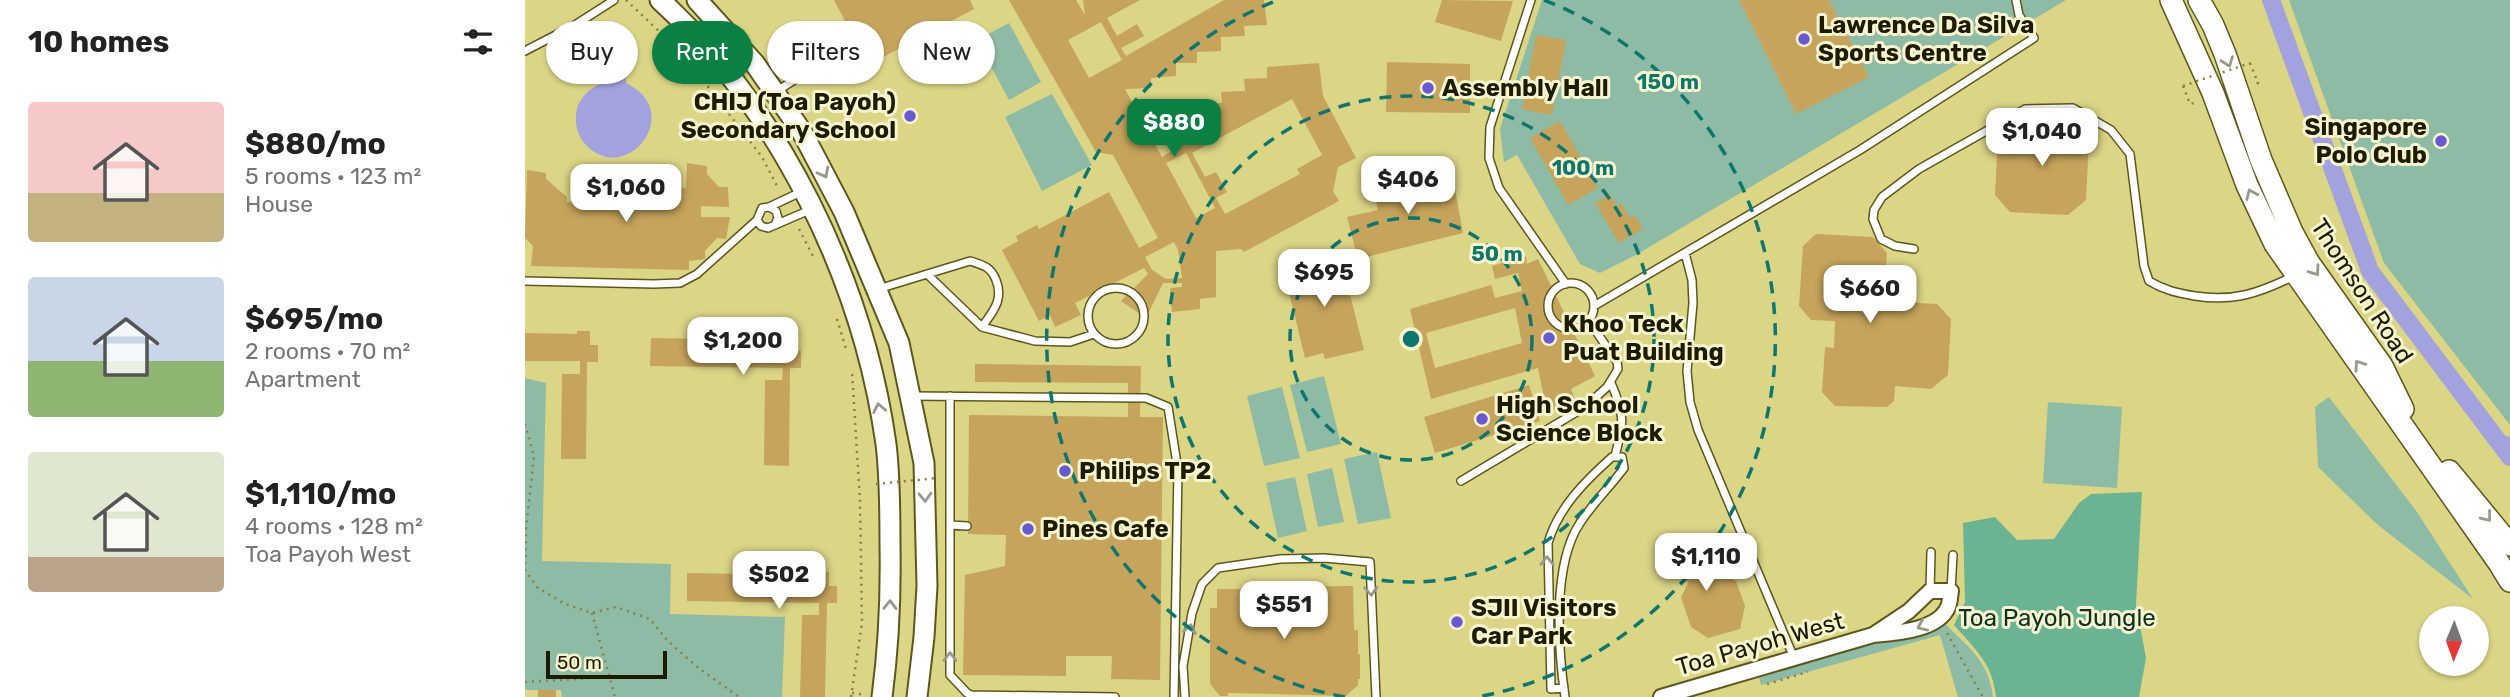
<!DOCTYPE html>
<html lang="en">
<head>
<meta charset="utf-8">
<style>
  :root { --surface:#fff; --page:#f6f6f6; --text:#222; --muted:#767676; --accent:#0b8043 }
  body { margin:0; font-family:Rubik,sans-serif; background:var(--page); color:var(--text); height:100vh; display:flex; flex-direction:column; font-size:26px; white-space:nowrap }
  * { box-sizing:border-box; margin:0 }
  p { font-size:23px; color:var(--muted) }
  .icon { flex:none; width:38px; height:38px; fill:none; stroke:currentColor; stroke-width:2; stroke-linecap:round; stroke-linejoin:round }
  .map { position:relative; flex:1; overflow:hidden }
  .drawer { display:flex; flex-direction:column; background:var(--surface); width:525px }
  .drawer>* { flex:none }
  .hud { position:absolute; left:21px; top:21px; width:665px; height:63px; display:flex; gap:14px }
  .needle { width:46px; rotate:181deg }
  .fabs { position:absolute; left:1894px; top:606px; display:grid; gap:14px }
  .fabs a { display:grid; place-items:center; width:70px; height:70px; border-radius:50%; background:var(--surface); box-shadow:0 2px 5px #0004; font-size:35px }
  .scale { position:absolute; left:21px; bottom:18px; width:121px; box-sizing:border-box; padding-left:7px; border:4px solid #1d1b00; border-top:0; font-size:19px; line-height:24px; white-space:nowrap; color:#1d1b00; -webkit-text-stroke:5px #f6f4ce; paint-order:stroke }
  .price { position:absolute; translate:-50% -60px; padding:0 16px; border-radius:14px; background:#fff; color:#222; font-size:23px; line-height:46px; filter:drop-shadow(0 2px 4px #0008) }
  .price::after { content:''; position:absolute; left:50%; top:42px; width:21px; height:16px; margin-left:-10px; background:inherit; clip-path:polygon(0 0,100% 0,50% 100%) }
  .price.selected { background:var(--accent); color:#fff }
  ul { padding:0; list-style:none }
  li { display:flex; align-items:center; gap:21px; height:175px; padding:0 28px }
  li span { display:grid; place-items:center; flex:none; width:196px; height:140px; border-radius:7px; color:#555 }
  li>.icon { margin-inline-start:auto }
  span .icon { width:84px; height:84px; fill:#fffc; stroke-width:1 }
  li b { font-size:30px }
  h2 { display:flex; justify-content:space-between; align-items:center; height:84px; padding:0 28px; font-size:30px }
  .tag { padding:0 24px; border-radius:32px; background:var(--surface); box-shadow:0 2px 5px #0004; font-size:24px; line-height:63px }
  .tag.selected { background:var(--accent); color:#fff }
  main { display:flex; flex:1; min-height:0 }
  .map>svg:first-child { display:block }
  .green { fill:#8dbba6 }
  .forest { fill:#6ab494 }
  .water { fill:#a2a2df }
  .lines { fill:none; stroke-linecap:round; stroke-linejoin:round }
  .stream { stroke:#a2a2df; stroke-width:5 }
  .canal { stroke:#a2a2df; stroke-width:18 }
  .building { fill:#c6a45b; fill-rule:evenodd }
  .service-casing { stroke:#5c581c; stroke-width:10 }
  .minor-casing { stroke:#5c581c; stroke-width:18 }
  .secondary-casing { stroke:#5c581c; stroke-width:23 }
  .primary-casing { stroke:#5c581c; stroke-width:24 }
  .path { stroke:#848048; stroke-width:2.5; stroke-dasharray:2 5; stroke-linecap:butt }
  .service { stroke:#fff; stroke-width:7 }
  .minor { stroke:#fff; stroke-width:14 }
  .secondary { stroke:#fff; stroke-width:19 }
  .primary { stroke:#fff; stroke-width:21 }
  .path-bridge { stroke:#848048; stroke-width:2.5; stroke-dasharray:2 5; stroke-linecap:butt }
  .oneway { stroke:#99988c }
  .ring { fill:none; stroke:#0f766e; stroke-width:3.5; stroke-dasharray:12 9 }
  .poi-dot { fill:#6858d1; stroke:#f6f4ce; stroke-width:2.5 }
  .labels { text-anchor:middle; stroke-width:6; stroke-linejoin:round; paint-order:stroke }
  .poi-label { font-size:24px; font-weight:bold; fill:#1d1b00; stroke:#f6f4ce; text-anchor:start }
  .street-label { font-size:24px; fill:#1d1b00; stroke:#f6f4ce }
  .park-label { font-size:24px; fill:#0e3124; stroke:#f6f4ce }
  .centre { fill:#0f766e; stroke:#f6f4ce; stroke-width:3.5 }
  .ring-label { font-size:21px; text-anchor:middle; font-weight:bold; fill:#0f766e; stroke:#f6f4ce; stroke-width:6; stroke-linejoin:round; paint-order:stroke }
</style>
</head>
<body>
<main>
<section class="drawer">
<h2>10 homes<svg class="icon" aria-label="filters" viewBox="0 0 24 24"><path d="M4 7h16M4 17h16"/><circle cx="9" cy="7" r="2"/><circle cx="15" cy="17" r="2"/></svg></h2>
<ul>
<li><span style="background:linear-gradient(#f6c9c9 65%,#c2b280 0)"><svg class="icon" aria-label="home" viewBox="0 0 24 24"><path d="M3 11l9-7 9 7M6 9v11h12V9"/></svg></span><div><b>$880/mo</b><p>5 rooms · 123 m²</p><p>House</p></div></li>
<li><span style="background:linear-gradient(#c9d6e8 60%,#8fb573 0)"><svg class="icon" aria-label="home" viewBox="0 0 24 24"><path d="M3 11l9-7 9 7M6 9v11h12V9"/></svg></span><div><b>$695/mo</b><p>2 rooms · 70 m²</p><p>Apartment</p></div></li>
<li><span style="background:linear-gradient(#dfe7d0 75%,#b9a48a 0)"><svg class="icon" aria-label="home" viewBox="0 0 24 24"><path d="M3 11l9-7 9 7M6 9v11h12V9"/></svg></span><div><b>$1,110/mo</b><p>4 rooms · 128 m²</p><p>Toa Payoh West</p></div></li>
</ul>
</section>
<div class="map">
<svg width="1985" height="697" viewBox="0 0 1985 697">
  <rect width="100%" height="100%" fill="#dbd586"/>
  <path class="green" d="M1017,0H1541L1109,256L1075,273L1055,264L992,155L979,162L975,129Z
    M1764,0H1985V425L1859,263Z
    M484,23L516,82L484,100L452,40Z
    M527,94L567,165L517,191L480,117Z
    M799,376L816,444L782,452L765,385Z
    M0,378L21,383L17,561L146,564L145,614L260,617L257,697H37L36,690H0Z
    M757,387L775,458L739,466L722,396Z
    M1804,397L1892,512L1948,599L1853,525L1793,467L1790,407Z
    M1523,402L1597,407L1592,488L1518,483Z
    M852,452L866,518L833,524L819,459Z
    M807,468L819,522L793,527L782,474Z
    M770,477L782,531L753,538L741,483Z
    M1417,621C1442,646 1464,660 1468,697H1433L1415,635L1236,685L1233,673Z"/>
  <path class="forest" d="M1617,492L1611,605L1621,658L1614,697H1471C1468,664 1450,649 1429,625L1440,602L1438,523L1470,517L1492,540L1529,539L1554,503L1566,494Z"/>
  <path class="water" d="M93,46L101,51V83C161,112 102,186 62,146C54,138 50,127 51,116C52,98 65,87 81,82L85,50Z"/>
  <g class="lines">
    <path class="stream" d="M1971,438L1985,439"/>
    <path class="canal" d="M1746,0L1845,271L1985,457"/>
  </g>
  <path class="building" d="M309,0H445L449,9L343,65Z
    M484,0H551L560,15L558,0H615L582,18L592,36L612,24L619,36L596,48L601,56L699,0H739L742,25L719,26L720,36L696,37V51L672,52V63H651V76L626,78V88L600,89L637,157L654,147L653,117L674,115V105L697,103L696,92L720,91L719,79L742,78V67L794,63L798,96L831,158L813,167L808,191L814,201L719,252L716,249L691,251V297L675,299V309L647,312L645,288L657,287V283H638L621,318L596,301L623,274L619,268L550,303L556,315L530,327L525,315L514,321L477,250L493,241L491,236L512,225L514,229L584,192L614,248L633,238L588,155L571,152ZM576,22L597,60L564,78L543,40ZM767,99L797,155L772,169L775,174L700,214L691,198L702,192L691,172L680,177L667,153ZM661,153L690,208L671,218L641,163ZM649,242L653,250L657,278L641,279L627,270L620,257Z
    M917,0L988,1L976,41L910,22Z
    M1214,0H1304L1344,77L1271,114Z
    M1011,35L1041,40L1027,115L997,109Z
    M862,62L945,64V113L861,112Z
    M1491,120L1549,124L1564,140L1561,200L1543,215L1485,212L1470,195L1473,135Z
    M1035,121L1073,188L1043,205L1005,138Z
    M162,163L182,166V174L194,187H203L204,207L176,206V217H205L201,239L192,238L180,251V259L164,261V270L6,266L8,246L0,238L2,170L21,173V179L42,197V202L107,204L110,187H123L131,178V168L151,166L150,187L161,188Z
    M927,173L938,233L833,259L822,217L853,210L850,196L865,184Z
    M1085,194L1092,206L1097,204L1105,218L1110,215L1118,229L1094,243L1070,203Z
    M1291,234L1348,237L1362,253L1358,301L1412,304L1426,319L1423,375L1406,389L1370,386L1369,401L1362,407L1310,406L1297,392L1300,347L1309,348L1310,321L1286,320L1274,306L1278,246Z
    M815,255L839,350L800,359L798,353L780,358L760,276L778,271L777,264Z
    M1001,256L1002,264L1013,259L1070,376L1046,389L1051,402L1022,412L1013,368L906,399L885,309L966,285L970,298L997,291L993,273L970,279L967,266ZM990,308L997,343L910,368L901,333Z
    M52,331H65V345H73V362H62L61,459H36L37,374H55V361H0V333L52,334Z
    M255,337H268L267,351H276V368H265L264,466L239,465L240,380H257L258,368L125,366L126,338L255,340Z
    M450,364L616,366L615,417H638L635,680L586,679L587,656H541V676L438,675L440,575L480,566L481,535L443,534L444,415L603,417V383L450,382Z
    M1004,385L1015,421L910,453L899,417Z
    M1161,541L1175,549L1179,560L1170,578L1191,571L1211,581L1220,606L1215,629L1183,638L1166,627L1156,597L1164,582L1145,573L1139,559L1146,545Z
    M291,572H304V586H312V603H302L300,697H275L277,615H294V603L162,601V573L291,575Z
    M728,584H746L745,587L828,586L829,630H833V654H835V679H833V685L821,696L703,693V696H695L685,684V608H692V589H728Z
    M13,689L31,690V697H13Z"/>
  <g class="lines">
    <g class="service-casing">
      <path id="service" d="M1006,0L965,127L964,158L974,188L1041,284
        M0,51L50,25L89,0
        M252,91L291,66
        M244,207L278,191
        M250,225L253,218L251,211L244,207L237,208L232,220L236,226L243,228L287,209
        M1389,249L1370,246L1356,239L1348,219L1349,210L1357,197L1394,169L1500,109L1548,108L1586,130L1605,154L1619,266L1624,281C1639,290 1652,293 1670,296C1709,302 1734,293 1769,276
        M1160,253L1167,280L1168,303L1162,371L1165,402L1173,430L1269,658
        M403,275L457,327L510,341L545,342L569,334
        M0,281L129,284L155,283L172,274L232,220
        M1023 306a23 23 0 1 1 46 0a23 23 0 1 1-46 0Z
        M563 316a28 28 0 1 1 56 0a28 28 0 1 1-56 0Z
        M353,289L445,261C458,265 466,267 471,280C479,300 468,311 457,327
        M1069,306L1335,150L1509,38L1494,15L1491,0
        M1086,383C1100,415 1099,422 1090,456
        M387,396L621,398L643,407L653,470L649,697
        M425,396V675L442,693L446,695L590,697
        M936,481L1060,407L1082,387L1093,369L1092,362L1064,321
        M425,525L442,526
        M1405,591L1406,552
        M1426,591L1428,555
        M1039,688L1026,689L1023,543C1033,508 1060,481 1087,457H1097L1099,468C1085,487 1068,503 1055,523C1027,565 1033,648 1040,697
        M660,697L658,666L667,613L677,584L693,568L755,559L799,558L845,562L851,697"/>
    </g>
    <g class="minor-casing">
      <path id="minor" d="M1136,697L1348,635C1369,633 1413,631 1423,607C1425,603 1425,596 1426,591H1405L1384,611L1348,635"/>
    </g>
    <g class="secondary-casing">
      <path id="secondary" d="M135,0C257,112 338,281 361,444C365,477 365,511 365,544C366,597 364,644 357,697
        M172,0L230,64L277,132L319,212L374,343L399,463L402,586L399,637L392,697"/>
    </g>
    <g class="primary-casing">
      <path id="primary" d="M1646,0L1688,93L1722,185L1750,244L1974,563L1985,581
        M1674,0L1688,25L1700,54L1736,160L1767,232L1784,263L1857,366L1878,409
        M1924,471L1985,545"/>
    </g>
    <path class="path" d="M101,0L158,54L237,157L253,188
      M1725,63L1733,83L1730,84
      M1658,86L1665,104L1669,103
      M274,229L290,260
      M312,319L321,349
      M0,424L9,456L1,528L0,570L13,588L40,604L67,613L91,607L125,619L142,640L171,666L214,697
      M67,613L90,697
      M1422,633L1458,697
      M0,682L86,677
      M1242,684L1283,672
      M327,693L341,695
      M326,697L337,623L335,500L327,372"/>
    <use href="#service" class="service"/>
    <use href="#minor" class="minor"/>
    <use href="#secondary" class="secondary"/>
    <use href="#primary" class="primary"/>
    <path class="path-bridge" d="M1658,86L1725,63
      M351,484L412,478"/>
  </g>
  <defs><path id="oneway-chevron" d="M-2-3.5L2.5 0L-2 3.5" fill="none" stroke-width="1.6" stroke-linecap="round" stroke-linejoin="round" transform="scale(1.75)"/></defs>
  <g class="oneway">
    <use href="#oneway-chevron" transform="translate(1703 62) rotate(70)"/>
    <use href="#oneway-chevron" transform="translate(299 173) rotate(62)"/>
    <use href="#oneway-chevron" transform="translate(1726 194) rotate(-114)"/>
    <use href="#oneway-chevron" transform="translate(1790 271) rotate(55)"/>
    <use href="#oneway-chevron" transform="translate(1834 365) rotate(-125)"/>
    <use href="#oneway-chevron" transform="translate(354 408) rotate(-101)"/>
    <use href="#oneway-chevron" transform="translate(400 497) rotate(88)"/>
    <use href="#oneway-chevron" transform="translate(1962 517) rotate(51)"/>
    <use href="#oneway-chevron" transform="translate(1022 561) rotate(-89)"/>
    <use href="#oneway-chevron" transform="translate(846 591) rotate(87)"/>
    <use href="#oneway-chevron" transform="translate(365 605) rotate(-89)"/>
    <use href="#oneway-chevron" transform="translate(1397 626) rotate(156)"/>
    <use href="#oneway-chevron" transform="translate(665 629) rotate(-80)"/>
    <use href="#oneway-chevron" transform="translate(425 657) rotate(-90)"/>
  </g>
  <g class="ring">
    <circle cx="886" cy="339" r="121"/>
    <circle cx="886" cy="339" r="243"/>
    <path d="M820 697A364 364 0 0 1 753 0M1019 0A364 364 0 0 1 952 697"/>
  </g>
  <g class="poi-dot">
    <circle cx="1279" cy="39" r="7"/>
    <circle cx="903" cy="88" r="7"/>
    <circle cx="385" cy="116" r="7"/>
    <circle cx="1916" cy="141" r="7"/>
    <circle cx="1024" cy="338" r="7"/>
    <circle cx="957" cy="419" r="7"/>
    <circle cx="540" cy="471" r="7"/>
    <circle cx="503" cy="529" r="7"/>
    <circle cx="932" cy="622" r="7"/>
  </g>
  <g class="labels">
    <g class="poi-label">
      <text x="1293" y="33">Lawrence Da Silva<tspan x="1293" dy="28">Sports Centre</tspan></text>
      <text x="917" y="96">Assembly Hall</text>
      <text x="371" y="110" text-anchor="end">CHIJ (Toa Payoh)<tspan x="371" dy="28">Secondary School</tspan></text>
      <text x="1902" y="135" text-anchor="end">Singapore<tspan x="1902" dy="28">Polo Club</tspan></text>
      <text x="1038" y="332">Khoo Teck<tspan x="1038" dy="28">Puat Building</tspan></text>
      <text x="971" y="413">High School<tspan x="971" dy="28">Science Block</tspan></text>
      <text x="554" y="479">Philips TP2</text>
      <text x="517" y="537">Pines Cafe</text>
      <text x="946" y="616">SJII Visitors<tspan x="946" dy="28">Car Park</tspan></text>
    </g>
    <g class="street-label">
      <text transform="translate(1837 291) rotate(57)" y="8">Thomson Road</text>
      <text transform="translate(1235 644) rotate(-16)" y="8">Toa Payoh West</text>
    </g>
    <g class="park-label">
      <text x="1532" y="626">Toa Payoh Jungle</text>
    </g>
  </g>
  <circle cx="886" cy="339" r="10" class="centre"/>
  <g class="ring-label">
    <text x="1143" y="89">150 m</text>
    <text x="1058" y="175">100 m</text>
    <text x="972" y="261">50 m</text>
  </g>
</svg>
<div class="fabs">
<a><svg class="needle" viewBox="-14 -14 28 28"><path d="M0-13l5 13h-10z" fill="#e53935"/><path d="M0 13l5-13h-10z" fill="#767676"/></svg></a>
</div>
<div class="scale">50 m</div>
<b class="price selected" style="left:649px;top:159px">$880</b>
<b class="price" style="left:1517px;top:168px">$1,040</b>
<b class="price" style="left:883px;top:216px">$406</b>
<b class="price" style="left:101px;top:224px">$1,060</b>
<b class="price" style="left:799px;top:309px">$695</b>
<b class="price" style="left:1345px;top:325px">$660</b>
<b class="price" style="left:218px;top:377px">$1,200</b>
<b class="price" style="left:1181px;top:593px">$1,110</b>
<b class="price" style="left:254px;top:611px">$502</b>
<b class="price" style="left:759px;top:641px">$551</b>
<div class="hud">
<a class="tag">Buy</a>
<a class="tag selected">Rent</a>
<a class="tag">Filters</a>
<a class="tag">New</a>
</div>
</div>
</main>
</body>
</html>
